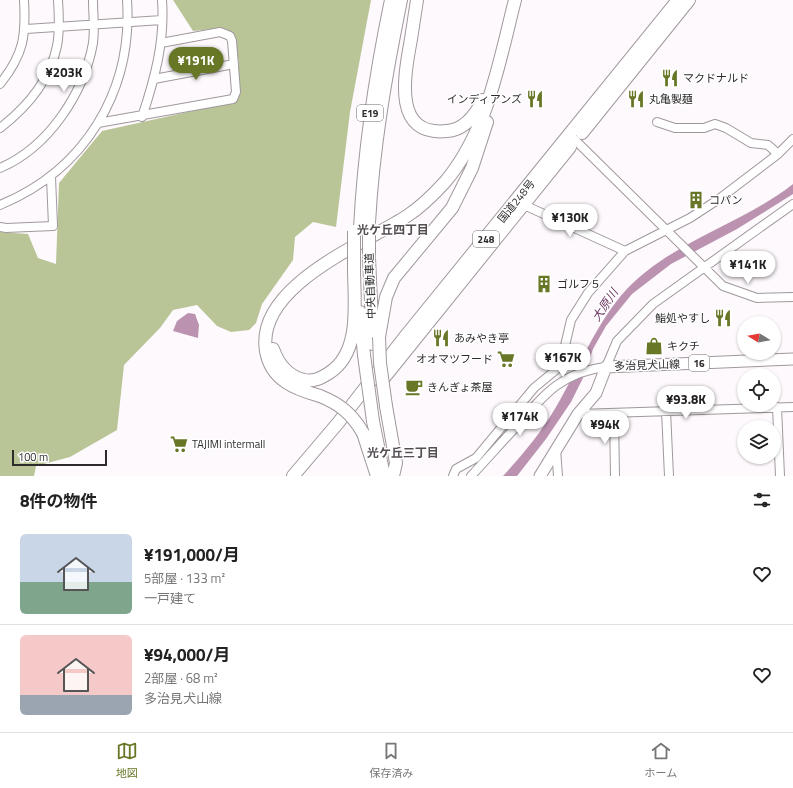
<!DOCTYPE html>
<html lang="ja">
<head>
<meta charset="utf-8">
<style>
  :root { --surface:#fff; --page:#f2f2f2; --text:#222; --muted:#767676; --line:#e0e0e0; --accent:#677726 }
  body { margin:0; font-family:"Titillium Web","Noto Sans JP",sans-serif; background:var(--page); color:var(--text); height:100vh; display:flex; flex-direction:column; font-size:15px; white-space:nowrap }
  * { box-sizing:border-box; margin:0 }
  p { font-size:13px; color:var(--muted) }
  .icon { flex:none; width:22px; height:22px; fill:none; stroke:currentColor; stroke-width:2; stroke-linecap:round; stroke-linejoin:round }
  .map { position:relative; height:476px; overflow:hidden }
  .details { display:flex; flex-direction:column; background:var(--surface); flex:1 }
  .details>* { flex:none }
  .needle { width:26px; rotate:281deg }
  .tools { position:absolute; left:737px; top:316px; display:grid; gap:8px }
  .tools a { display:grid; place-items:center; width:44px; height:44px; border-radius:50%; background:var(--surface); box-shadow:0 1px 3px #0004; font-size:20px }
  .scale { position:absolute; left:12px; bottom:10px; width:95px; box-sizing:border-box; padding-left:4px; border:2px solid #2e2b2d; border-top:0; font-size:11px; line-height:14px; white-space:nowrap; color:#2e2b2d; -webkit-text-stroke:3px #fff; paint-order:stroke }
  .price { position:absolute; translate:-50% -34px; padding:0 9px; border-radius:14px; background:#fff; color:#222; font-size:13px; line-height:26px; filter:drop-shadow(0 1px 2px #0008) }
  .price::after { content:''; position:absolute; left:50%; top:24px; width:12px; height:9px; margin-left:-6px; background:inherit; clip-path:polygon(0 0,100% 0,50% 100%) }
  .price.selected { background:var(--accent); color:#fff }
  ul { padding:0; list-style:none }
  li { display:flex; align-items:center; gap:12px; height:100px; padding:0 20px }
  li+li { border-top:1px solid var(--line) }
  li span { display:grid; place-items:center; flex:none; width:112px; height:80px; border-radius:6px; color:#555 }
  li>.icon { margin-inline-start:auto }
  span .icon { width:48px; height:48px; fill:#fffc; stroke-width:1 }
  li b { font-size:17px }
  h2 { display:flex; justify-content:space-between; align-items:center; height:48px; padding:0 20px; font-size:17px }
  .tabs { display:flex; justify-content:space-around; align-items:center; height:56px; border-top:1px solid var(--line); background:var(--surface); font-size:11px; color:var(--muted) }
  .tabs a { display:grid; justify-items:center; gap:2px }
  .tabs .selected { color:var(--accent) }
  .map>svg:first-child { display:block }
  .forest { fill:#b9c597 }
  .water { fill:#bb92b0 }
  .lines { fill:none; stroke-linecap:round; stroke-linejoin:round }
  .minor-casing { stroke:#a0989d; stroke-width:10 }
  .major-casing { stroke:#a0989d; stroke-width:13 }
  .highway-casing { stroke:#a0989d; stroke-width:14 }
  .minor { stroke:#fff; stroke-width:8 }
  .major { stroke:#fff; stroke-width:11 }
  .highway { stroke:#fff; stroke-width:12 }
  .highway-bridge-casing { stroke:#a0989d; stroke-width:14; stroke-linecap:butt }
  .highway-bridge { stroke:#fff; stroke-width:12 }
  .labels { text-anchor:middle; stroke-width:3; stroke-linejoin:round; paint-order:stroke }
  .shield { fill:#fff; stroke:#6d6b6c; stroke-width:1 }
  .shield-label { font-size:10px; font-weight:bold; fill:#2e2b2d }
  .poi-label { font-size:11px; fill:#2e2b2d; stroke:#fff; text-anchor:start }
  .street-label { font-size:11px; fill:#2e2b2d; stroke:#fff }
  .neighbourhood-label { font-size:12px; font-weight:bold; fill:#554e53; stroke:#fff }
  .water-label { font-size:12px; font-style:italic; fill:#6b3660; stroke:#fff }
</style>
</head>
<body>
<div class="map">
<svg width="793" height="476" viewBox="0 0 793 476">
  <rect width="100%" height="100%" fill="#fef9fd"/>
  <path class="forest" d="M173,0H371L350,112L336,227L313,222L295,237L293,260L262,304L256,323L249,330L231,332L217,326L197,305L173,310L160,328L124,365L117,430L70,457L36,466L34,476H0V232L28,234L38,258L56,264L59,183L102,131L233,102L239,92V63L234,34L223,28L193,31Z"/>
  <path class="water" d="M793,184V194L737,229L671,264L632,294L606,326L593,349L583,378L571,402L546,439L517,476H503C523,454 541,433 556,407C578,370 597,321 626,290C672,241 741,225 793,184Z
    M188,313L195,314L199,325L198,338L173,331L177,321Z"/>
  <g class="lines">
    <g class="minor-casing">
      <path id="minor" d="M26,29L162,20
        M154,79L234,64
        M0,84C24,54 26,36 24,0
        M142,117C155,78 165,41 162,0
        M657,122L675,128H704L715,124L726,128L751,143L768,145L778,154
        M98,123L233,99L236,92L232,41L230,36L220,32L161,43
        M0,128C26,108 50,80 57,46C60,31 59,15 58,0
        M570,135L723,286L757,298L793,297
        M0,168C49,147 84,93 93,43C95,28 93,14 93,0
        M0,205C85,170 133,91 127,0
        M524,205L625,251
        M0,227L6,228L53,226L51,177
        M777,407L780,476
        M666,411L669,476
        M614,413L615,476
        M578,414L793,407
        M556,449L558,476
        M453,476L456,469L476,458L534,388L557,369L561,363L571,320L588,293L625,251L690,218L719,199L778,154L793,139
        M471,476C486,460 500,444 515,428C543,396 561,372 606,367L617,341L653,304L793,204"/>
    </g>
    <g class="major-casing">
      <path id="major" d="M540,476L578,414L596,393L606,367L793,359"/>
    </g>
    <g class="highway-casing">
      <path id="highway" d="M417,0C415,13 413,26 411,39C405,73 391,137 447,131C464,130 476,114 483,100
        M582,133L689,0
        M369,223C373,148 386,74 401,0
        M360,228C364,151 375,76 391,0
        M369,258L373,344
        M360,312L364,355
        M379,337L386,297L394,278L452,208L472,168L487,122
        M273,349C278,363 287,376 304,380C314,382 321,378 329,373C362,352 354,302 354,268
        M383,379L570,147
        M320,396C295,389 271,380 266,351C255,286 364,244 407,216C421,207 434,194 445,182C488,131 499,62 515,0
        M386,406L396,463L393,476
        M373,421L384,476
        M363,433L377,476
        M293,476L338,423L404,338L678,0"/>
    </g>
    <use href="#minor" class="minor"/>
    <use href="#major" class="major"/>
    <use href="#highway" class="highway"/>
    <g class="highway-bridge-casing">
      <path id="highway-bridge" d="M369,258V223
        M354,268V231
        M379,337L380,363L386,406
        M364,355L373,421
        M320,396C340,404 352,414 363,433"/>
    </g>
    <use href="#highway-bridge" class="highway-bridge"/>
  </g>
  <defs>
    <g id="restaurant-bare" transform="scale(1.38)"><path d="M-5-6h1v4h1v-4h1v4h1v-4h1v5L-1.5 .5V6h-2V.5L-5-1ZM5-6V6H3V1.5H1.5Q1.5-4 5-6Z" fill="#677726" stroke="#fff" stroke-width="2.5" paint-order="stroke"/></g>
    <g id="building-bare" transform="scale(1.38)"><path d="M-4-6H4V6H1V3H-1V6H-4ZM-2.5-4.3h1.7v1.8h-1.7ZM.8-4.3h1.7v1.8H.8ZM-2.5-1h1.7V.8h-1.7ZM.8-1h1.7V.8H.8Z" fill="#677726" stroke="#fff" stroke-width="2.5" paint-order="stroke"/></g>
    <g id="shop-bare" transform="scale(1.38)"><path d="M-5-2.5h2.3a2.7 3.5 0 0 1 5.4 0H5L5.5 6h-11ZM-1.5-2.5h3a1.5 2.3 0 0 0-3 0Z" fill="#677726" stroke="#fff" stroke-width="2.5" paint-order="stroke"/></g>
    <g id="supermarket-bare" transform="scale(1.38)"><path d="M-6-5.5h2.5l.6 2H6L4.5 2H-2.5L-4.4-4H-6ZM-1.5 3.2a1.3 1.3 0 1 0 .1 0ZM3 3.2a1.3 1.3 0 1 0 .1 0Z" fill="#677726" stroke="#fff" stroke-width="2.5" paint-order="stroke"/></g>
    <g id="cafe-bare" transform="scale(1.38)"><path d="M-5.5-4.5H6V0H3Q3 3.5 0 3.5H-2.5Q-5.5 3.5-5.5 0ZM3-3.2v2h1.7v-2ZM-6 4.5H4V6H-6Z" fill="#677726" stroke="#fff" stroke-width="2.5" paint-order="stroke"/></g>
  </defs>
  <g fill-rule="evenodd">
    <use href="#restaurant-bare" x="670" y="78"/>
    <use href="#restaurant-bare" x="535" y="99"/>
    <use href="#restaurant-bare" x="636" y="99"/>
    <use href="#building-bare" x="696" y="200"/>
    <use href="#building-bare" x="544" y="284"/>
    <use href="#restaurant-bare" x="723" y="318"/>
    <use href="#restaurant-bare" x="441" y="338"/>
    <use href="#shop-bare" x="654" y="346"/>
    <use href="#supermarket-bare" x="506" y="359"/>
    <use href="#cafe-bare" x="414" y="387"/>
    <use href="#supermarket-bare" x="179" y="444"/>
  </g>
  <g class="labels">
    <g class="shield">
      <rect x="357" y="105" width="26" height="16" rx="3"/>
      <rect x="473" y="231" width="26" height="16" rx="3"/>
      <rect x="689" y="355" width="20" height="16" rx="3"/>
    </g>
    <g class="shield-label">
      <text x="370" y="117">E19</text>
      <text x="486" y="243">248</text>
      <text x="699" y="367">16</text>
    </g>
    <g class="poi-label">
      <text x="683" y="82">マクドナルド</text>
      <text x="522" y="103" text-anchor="end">インディアンズ</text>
      <text x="649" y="103">丸亀製麺</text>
      <text x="709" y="204">コパン</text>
      <text x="557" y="288">ゴルフ５</text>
      <text x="710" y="322" text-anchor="end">鮨処やすし</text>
      <text x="454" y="342">あみやき亭</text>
      <text x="667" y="350">キクチ</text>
      <text x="493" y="363" text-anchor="end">オオマツフード</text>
      <text x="427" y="391">きんぎょ茶屋</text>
      <text x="192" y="448">TAJIMI intermall</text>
    </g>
    <g class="street-label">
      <text transform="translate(516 201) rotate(-51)" y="4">国道248号</text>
      <text transform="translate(370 286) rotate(-92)" y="4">中央自動車道</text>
      <text transform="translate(647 365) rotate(-2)" y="4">多治見犬山線</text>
    </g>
    <g class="neighbourhood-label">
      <text x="393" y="234">光ケ丘四丁目</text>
      <text x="403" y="457">光ケ丘三丁目</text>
    </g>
    <g class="water-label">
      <text transform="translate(605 305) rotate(-56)" y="4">大原川</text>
    </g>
  </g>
</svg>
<div class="tools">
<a><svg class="needle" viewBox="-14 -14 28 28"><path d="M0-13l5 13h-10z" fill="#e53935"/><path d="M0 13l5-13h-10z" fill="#767676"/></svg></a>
<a><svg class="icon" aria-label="locate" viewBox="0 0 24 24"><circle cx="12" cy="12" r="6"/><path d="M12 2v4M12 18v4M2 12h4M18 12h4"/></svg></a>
<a><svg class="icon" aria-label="layers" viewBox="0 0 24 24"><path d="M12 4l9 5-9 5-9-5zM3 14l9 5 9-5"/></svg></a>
</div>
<div class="scale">100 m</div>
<b class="price selected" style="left:196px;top:81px">¥191K</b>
<b class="price" style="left:64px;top:93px">¥203K</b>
<b class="price" style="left:570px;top:238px">¥130K</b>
<b class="price" style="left:748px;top:285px">¥141K</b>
<b class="price" style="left:563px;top:378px">¥167K</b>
<b class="price" style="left:686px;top:420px">¥93.8K</b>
<b class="price" style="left:520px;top:437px">¥174K</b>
<b class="price" style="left:605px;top:445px">¥94K</b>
</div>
<section class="details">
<h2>8件の物件<svg class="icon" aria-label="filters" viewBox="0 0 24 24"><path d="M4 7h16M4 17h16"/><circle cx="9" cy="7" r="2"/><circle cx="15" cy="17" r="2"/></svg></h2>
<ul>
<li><span style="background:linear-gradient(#c9d6e8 60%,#7fa58c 0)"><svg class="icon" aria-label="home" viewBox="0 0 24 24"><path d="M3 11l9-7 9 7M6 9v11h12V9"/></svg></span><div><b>¥191,000/月</b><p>5部屋 · 133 m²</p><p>一戸建て</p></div><svg class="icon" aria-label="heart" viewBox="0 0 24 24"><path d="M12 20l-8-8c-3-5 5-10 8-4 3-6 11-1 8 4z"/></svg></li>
<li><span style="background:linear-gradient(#f6c9c9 75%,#9aa5b1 0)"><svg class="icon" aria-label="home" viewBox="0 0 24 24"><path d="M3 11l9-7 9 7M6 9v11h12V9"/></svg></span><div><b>¥94,000/月</b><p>2部屋 · 68 m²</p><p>多治見犬山線</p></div><svg class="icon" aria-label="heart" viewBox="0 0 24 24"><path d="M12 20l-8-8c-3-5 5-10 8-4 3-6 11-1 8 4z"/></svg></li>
</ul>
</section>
<nav class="tabs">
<a class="selected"><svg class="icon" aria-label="map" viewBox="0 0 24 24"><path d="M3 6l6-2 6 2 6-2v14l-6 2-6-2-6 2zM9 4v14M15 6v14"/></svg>地図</a>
<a><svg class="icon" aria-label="saved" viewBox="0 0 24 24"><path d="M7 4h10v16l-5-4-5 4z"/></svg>保存済み</a>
<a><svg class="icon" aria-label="home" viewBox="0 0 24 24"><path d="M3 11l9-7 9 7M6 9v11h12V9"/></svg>ホーム</a>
</nav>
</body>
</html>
